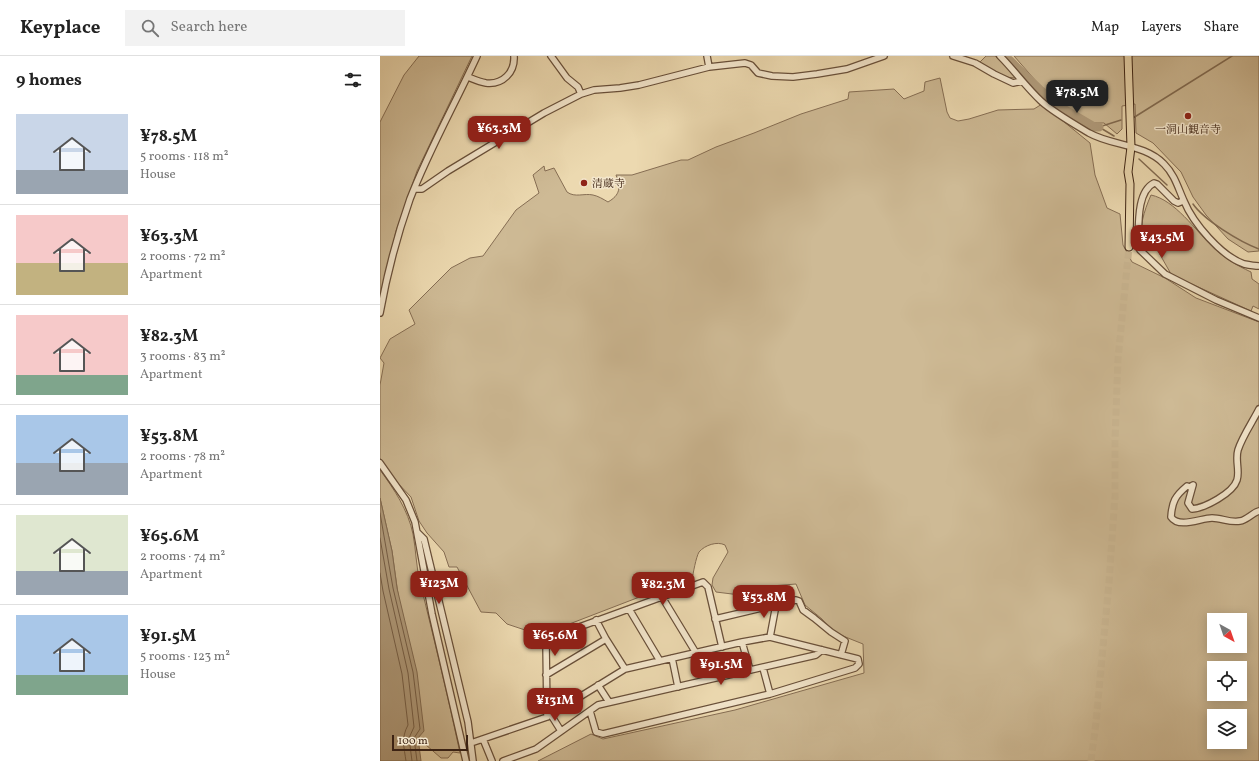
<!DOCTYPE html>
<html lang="en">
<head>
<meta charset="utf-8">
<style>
  :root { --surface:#fff; --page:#f2f2f2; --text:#222; --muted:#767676; --line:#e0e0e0; --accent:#8f2418 }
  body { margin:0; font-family:Vollkorn,"Noto Serif JP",serif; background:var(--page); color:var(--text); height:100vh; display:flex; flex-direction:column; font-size:15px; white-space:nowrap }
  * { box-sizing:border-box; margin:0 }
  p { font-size:13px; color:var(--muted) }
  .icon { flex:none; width:22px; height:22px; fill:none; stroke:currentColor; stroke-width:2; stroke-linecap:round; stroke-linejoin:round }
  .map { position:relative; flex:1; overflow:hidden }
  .panel { display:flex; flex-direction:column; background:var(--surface); width:380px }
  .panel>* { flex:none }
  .needle { width:26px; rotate:140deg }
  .fabs { position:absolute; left:827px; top:557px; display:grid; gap:8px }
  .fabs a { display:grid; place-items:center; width:40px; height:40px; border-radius:0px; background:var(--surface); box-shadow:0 2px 10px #0003; font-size:20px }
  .scale { position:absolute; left:12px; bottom:10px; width:76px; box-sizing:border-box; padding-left:4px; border:2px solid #3d2313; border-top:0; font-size:11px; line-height:14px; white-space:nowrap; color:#3d2313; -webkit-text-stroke:3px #f3e6cc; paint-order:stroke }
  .price { position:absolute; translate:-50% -34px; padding:0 9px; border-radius:8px; background:var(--accent); color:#fff; font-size:13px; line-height:26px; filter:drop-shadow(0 1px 2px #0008) }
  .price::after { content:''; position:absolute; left:50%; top:24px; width:12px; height:9px; margin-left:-6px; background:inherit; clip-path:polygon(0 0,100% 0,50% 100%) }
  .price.active { background:#222; color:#fff }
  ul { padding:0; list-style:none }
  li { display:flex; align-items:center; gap:12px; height:100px; padding:0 16px }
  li+li { border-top:1px solid var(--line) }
  li span { display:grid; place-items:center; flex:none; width:112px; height:80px; border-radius:0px; color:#555 }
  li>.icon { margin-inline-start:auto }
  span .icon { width:48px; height:48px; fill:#fffc; stroke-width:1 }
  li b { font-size:17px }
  h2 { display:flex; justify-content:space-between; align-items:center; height:48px; padding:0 16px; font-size:17px }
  header { display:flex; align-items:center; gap:24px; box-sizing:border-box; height:56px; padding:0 20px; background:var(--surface); border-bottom:1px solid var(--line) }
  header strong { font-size:19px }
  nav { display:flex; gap:22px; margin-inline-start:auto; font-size:14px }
  .search { width:280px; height:36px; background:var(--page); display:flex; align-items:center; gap:10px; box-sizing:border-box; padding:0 14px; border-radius:0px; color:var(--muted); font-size:15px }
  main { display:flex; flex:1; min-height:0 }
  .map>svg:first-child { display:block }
  .green { fill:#ceba95; stroke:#866e54; fill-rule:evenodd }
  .water { fill:#b09b7b; stroke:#826b51 }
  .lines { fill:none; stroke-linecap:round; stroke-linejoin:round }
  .shore { stroke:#765f47; stroke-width:1 }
  .stream { stroke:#826b51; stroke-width:1.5 }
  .river { stroke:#b09b7b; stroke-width:9 }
  .major-tunnel { stroke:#c9b591; stroke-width:7; stroke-dasharray:7 3.5; stroke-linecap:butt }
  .minor-casing { stroke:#69503a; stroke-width:8 }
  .major-casing { stroke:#3d2313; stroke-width:9 }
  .minor { stroke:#f3e6cc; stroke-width:5.5 }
  .major { stroke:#ecd9b0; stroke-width:7 }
  .poi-dot { fill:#8f2418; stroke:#f3e6cc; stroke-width:1.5 }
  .labels { text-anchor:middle; stroke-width:3; stroke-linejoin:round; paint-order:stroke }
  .poi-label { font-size:11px; fill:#3d2313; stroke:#f3e6cc }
</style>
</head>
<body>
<header>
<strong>Keyplace</strong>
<div class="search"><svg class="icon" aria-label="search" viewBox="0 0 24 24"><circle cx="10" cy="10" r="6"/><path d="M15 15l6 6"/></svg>Search here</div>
<nav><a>Map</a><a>Layers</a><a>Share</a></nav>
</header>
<main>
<section class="panel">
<h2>9 homes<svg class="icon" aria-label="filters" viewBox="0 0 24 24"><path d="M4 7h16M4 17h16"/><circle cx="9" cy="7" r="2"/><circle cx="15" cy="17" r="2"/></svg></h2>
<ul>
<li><span style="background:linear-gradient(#c9d6e8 70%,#9aa5b1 0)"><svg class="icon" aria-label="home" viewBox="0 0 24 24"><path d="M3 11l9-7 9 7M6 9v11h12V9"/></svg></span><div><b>¥78.5M</b><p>5 rooms · 118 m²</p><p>House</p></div></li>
<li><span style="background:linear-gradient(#f6c9c9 60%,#c2b280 0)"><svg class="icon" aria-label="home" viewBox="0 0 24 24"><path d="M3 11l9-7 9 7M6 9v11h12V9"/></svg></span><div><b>¥63.3M</b><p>2 rooms · 72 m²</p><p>Apartment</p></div></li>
<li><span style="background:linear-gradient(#f6c9c9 75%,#7fa58c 0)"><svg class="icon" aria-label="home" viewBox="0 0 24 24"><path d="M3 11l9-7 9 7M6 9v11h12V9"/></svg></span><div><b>¥82.3M</b><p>3 rooms · 83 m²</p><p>Apartment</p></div></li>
<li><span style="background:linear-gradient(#a9c7e8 60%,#9aa5b1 0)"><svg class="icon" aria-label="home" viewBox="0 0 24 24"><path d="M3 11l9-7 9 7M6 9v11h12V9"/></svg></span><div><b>¥53.8M</b><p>2 rooms · 78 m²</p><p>Apartment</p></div></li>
<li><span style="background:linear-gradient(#dfe7d0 70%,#9aa5b1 0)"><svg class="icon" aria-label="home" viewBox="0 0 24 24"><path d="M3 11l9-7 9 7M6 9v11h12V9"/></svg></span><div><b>¥65.6M</b><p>2 rooms · 74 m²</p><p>Apartment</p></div></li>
<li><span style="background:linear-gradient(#a9c7e8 75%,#7fa58c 0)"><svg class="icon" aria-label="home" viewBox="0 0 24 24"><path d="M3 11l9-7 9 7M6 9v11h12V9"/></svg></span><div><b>¥91.5M</b><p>5 rooms · 123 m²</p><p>House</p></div></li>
</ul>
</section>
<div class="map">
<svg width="879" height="705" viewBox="0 0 879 705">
  <rect width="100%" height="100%" fill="#ecd9b0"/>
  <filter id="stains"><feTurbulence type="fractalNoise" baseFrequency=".005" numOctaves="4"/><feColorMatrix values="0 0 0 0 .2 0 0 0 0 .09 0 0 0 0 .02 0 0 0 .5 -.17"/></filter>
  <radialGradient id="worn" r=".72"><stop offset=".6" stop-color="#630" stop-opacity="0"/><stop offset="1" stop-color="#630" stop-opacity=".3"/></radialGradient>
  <path class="green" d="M39,0H92L37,115L16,175L0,245V66L24,19Z
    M606,0H615L625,9L636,22L624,21L599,7Z
    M634,0H879V195L868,196L848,183L826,159L813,141L801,116L773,87L756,77L755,48L742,50V73L737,78L724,67H714L685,52L662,32Z
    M560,22L567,56L570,62L578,65L589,63L618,54L654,53L662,48L710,87L715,119L727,152L740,158L743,189L752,206L785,222L816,242L879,266V705H158L211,678L223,683L355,654L484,617L483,588L453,576L442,563L425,549L416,528L391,530L384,536L360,539L336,536L332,529L333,522L348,496L345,489C337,485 325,489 319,496C316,501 313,518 312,524L288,530L166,577L145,574L127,568L116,557L101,556L77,511H69L64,496L47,477L39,465L31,441L13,422L0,402V329L4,307L0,302L10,283L35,268L29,254L71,212L90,202L103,200L136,154L159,137L153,119L164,110L165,115L174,112L187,136C195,142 204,137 213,139C218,140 223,143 228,146C240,139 241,132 236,119H252L301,104H308L336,91L374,77L421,58L468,43L469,36L514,33L524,43L544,35L545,26ZM834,564H860V590H834ZM834,612H860V638H834ZM834,660H860V686H834Z
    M771,139C795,144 815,174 832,190C844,202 856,209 871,216L872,223L879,228V253L873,250L871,255L805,225L791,218L774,188L763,190C758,173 764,155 771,139Z
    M0,414C14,433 28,454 33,478C36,494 36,510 40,526C54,583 68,640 80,697L73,696L68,702H61L38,682L12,495L0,442Z"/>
  <path class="water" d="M0,442L12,495L17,532L37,616L44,675L38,682L41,705H0Z"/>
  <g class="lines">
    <path class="shore" d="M0,457L13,532L33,616L40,673L34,682L37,705
      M0,482L9,533L28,617L34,671L29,682L32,705
      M0,517L3,535L22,618L28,669C21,682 24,691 26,705"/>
    <path class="stream" d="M753,62L852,0
      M719,71L741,64
      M719,71L734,80
      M759,103L787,129
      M813,148C824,164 860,186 879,193"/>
    <path class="river" d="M625,0L660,34L685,54L714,71H719"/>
    <path class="major-tunnel" d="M711,705L716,666L729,526L735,440V385L738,303L749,191"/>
    <g class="minor-casing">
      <path id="minor" d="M171,0L187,22L198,31L201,38
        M327,0L329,11
        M573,0L595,7L614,18L633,27L642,25
        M620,0C634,14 646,31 661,45C673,56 694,68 709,77C732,90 765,88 784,108C795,119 798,132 804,145C813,167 841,200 864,208C869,209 874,210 879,210
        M88,21C93,23 100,26 106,27C123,29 135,16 134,0
        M35,133H42L68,115L164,57L201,38L214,34L240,32L259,29L329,11L365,7L371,9L378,17L392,20L413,21L437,18L467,13L504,0
        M803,145L798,147L794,145L777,128L774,127C756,136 759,171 758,189L760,194L785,218L836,244L879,262
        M0,257C7,218 17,180 30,143C49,94 75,48 97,0
        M879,353C873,365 862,381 858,394C855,404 860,415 857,424C853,437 825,452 812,453L808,447L813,429L810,431L807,430C795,440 792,446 791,461C799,473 821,462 832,462C842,462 850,467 860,465C867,464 872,457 879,455
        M0,407L26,444L35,466L52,558L86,705
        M37,476L44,483L88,666L93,705
        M282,541L316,597
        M249,553L280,605
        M335,563L416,544L419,545L423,554L434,562L451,576L465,585L461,599
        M216,564L226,583L245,613
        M390,581L396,549
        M362,586L370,614
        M292,602L298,631
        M383,612L390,638
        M166,619L226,583
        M218,629L229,646
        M171,659L181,675
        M167,661L166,586L169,582L323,526L328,531L342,591
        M103,683L112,705
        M91,687L167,661L245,613L362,586L390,581L478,603L479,608L475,612L390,638L223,678L216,676L210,655
        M123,705L156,693L218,649L436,599L442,594"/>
    </g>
    <g class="major-casing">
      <path id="major" d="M748,0L751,91L748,116L750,128L749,191"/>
    </g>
    <use href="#minor" class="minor"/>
    <use href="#major" class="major"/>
  </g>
  <g class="poi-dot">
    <circle cx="808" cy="60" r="4"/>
    <circle cx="204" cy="127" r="4"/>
  </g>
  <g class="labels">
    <g class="poi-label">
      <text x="808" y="77">一洞山観音寺</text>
      <text x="212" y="131" text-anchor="start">清蔵寺</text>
    </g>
  </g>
  <rect width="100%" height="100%" filter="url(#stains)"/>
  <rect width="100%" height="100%" fill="url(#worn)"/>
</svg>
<div class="fabs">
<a><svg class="needle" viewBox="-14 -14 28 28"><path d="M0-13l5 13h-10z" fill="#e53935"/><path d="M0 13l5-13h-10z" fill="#767676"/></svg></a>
<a><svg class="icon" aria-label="locate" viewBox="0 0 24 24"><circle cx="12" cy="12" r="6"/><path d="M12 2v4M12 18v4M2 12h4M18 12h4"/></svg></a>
<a><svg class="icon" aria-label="layers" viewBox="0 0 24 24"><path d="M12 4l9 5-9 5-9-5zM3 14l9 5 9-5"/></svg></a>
</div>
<div class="scale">100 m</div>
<b class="price active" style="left:697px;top:58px">¥78.5M</b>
<b class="price" style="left:119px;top:94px">¥63.3M</b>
<b class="price" style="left:782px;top:203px">¥43.5M</b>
<b class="price" style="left:59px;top:549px">¥123M</b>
<b class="price" style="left:283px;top:550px">¥82.3M</b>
<b class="price" style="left:384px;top:563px">¥53.8M</b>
<b class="price" style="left:175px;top:601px">¥65.6M</b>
<b class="price" style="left:341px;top:630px">¥91.5M</b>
<b class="price" style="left:175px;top:666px">¥131M</b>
</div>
</main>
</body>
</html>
